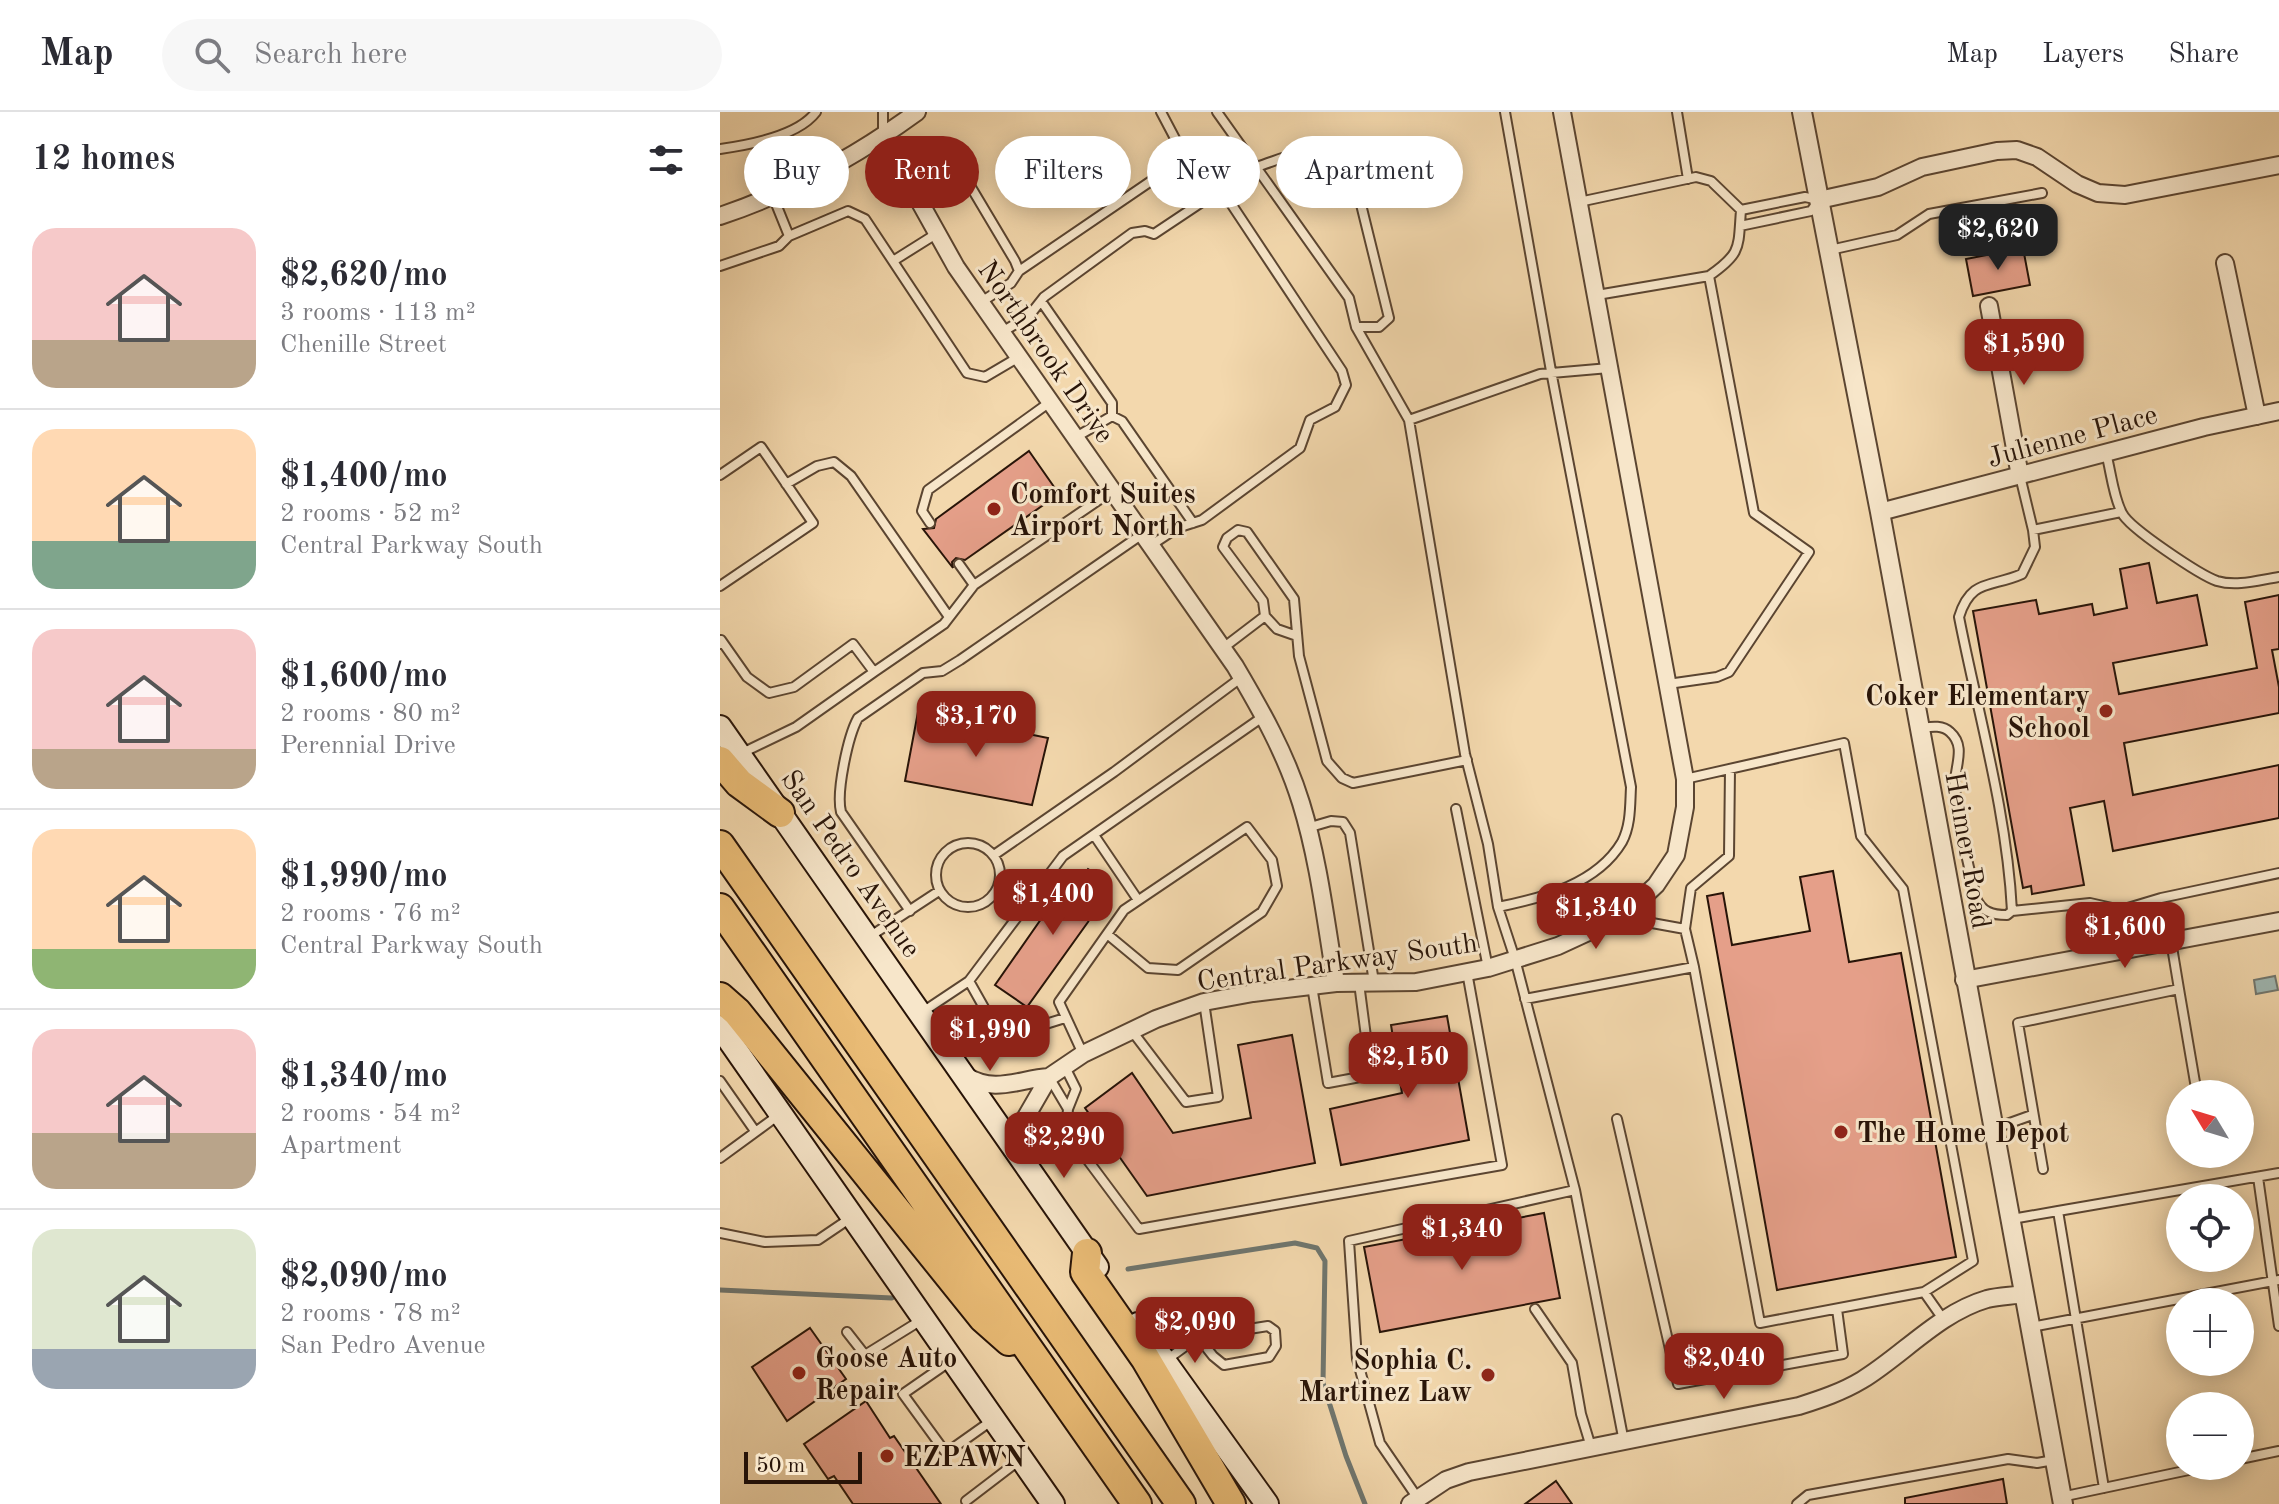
<!DOCTYPE html>
<html lang="en">
<head>
<meta charset="utf-8">
<style>
  :root { --surface:#fff; --page:#f7f7f7; --text:#2b2b33; --muted:#7c7c81; --line:#e1e1e2; --accent:#8f2418 }
  body { margin:0; font-family:"Old Standard TT",serif; background:var(--page); color:var(--text); height:100vh; display:flex; flex-direction:column; font-size:30px; white-space:nowrap }
  * { box-sizing:border-box; margin:0 }
  p { font-size:26px; color:var(--muted) }
  .icon { flex:none; width:44px; height:44px; fill:none; stroke:currentColor; stroke-width:2; stroke-linecap:round; stroke-linejoin:round }
  .map { position:relative; flex:1; overflow:hidden }
  .drawer { display:flex; flex-direction:column; background:var(--surface); width:720px }
  .drawer>* { flex:none }
  .hud { position:absolute; left:24px; top:24px; width:760px; height:72px; display:flex; gap:16px }
  .needle { width:52px; rotate:308deg }
  .buttons { position:absolute; left:1446px; top:968px; display:grid; gap:16px }
  .buttons a { display:grid; place-items:center; width:88px; height:88px; border-radius:50%; background:var(--surface); box-shadow:0 4px 20px #0003; font-size:40px }
  .scale { position:absolute; left:24px; bottom:20px; width:118px; box-sizing:border-box; padding-left:8px; border:4px solid #281408; border-top:0; font-size:22px; line-height:28px; white-space:nowrap; color:#281408; -webkit-text-stroke:6px #f7e6ca; paint-order:stroke }
  .price { position:absolute; translate:-50% -68px; padding:0 18px; border-radius:16px; background:var(--accent); color:#fff; font-size:26px; line-height:52px; filter:drop-shadow(0 2px 4px #0008) }
  .price::after { content:''; position:absolute; left:50%; top:48px; width:24px; height:18px; margin-left:-12px; background:inherit; clip-path:polygon(0 0,100% 0,50% 100%) }
  .price.selected { background:#222; color:#fff }
  ul { padding:0; list-style:none }
  li { display:flex; align-items:center; gap:24px; height:200px; padding:0 32px }
  li+li { border-top:2px solid var(--line) }
  li span { display:grid; place-items:center; flex:none; width:224px; height:160px; border-radius:24px; color:#555 }
  li>.icon { margin-inline-start:auto }
  span .icon { width:96px; height:96px; fill:#fffc; stroke-width:1 }
  li b { font-size:34px }
  h2 { display:flex; justify-content:space-between; align-items:center; height:96px; padding:0 32px; font-size:34px }
  .pill { padding:0 28px; border-radius:36px; background:var(--surface); box-shadow:0 4px 20px #0003; font-size:28px; line-height:72px }
  .pill.selected { background:var(--accent); color:#fff }
  header { display:flex; align-items:center; gap:48px; box-sizing:border-box; height:112px; padding:0 40px; background:var(--surface); border-bottom:2px solid var(--line) }
  header strong { font-size:38px }
  nav { display:flex; gap:44px; margin-inline-start:auto; font-size:28px }
  .search { width:560px; height:72px; background:var(--page); display:flex; align-items:center; gap:20px; box-sizing:border-box; padding:0 28px; border-radius:44px; color:var(--muted); font-size:30px }
  main { display:flex; flex:1; min-height:0 }
  .map>svg:first-child { display:block }
  .water { fill:#9eb8b4; stroke:#6f766f; stroke-width:2 }
  .lines { fill:none; stroke-linecap:round; stroke-linejoin:round }
  .stream { stroke:#6f766f; stroke-width:5 }
  .building { fill:#e59f89; stroke:#281408; stroke-width:2 }
  .service-casing { stroke:#5b4531; stroke-width:12 }
  .minor-casing { stroke:#5b4531; stroke-width:20 }
  .tertiary-casing { stroke:#5b4531; stroke-width:22 }
  .secondary-casing { stroke:#281408; stroke-width:26 }
  .motorway-casing { stroke:#281408; stroke-width:32 }
  .service { stroke:#f7e6ca; stroke-width:8 }
  .minor { stroke:#f7e6ca; stroke-width:16 }
  .tertiary { stroke:#f7e6ca; stroke-width:18 }
  .secondary { stroke:#f7e6ca; stroke-width:22 }
  .motorway { stroke:#eabc76; stroke-width:28 }
  .poi-dot { fill:#8f2418; stroke:#f7e6ca; stroke-width:3 }
  .labels { text-anchor:middle; stroke-width:6; stroke-linejoin:round; paint-order:stroke }
  .street-label { font-size:28px; fill:#281408; stroke:#f7e6ca }
  .poi-label { font-size:28px; font-weight:bold; fill:#281408; stroke:#f7e6ca; text-anchor:start }
</style>
</head>
<body>
<header>
<strong>Map</strong>
<div class="search"><svg class="icon" aria-label="search" viewBox="0 0 24 24"><circle cx="10" cy="10" r="6"/><path d="M15 15l6 6"/></svg>Search here</div>
<nav><a>Map</a><a>Layers</a><a>Share</a></nav>
</header>
<main>
<section class="drawer">
<h2>12 homes<svg class="icon" aria-label="filters" viewBox="0 0 24 24"><path d="M4 7h16M4 17h16"/><circle cx="9" cy="7" r="2"/><circle cx="15" cy="17" r="2"/></svg></h2>
<ul>
<li><span style="background:linear-gradient(#f6c9c9 70%,#b9a48a 0)"><svg class="icon" aria-label="home" viewBox="0 0 24 24"><path d="M3 11l9-7 9 7M6 9v11h12V9"/></svg></span><div><b>$2,620/mo</b><p>3 rooms · 113 m²</p><p>Chenille Street</p></div></li>
<li><span style="background:linear-gradient(#ffd9b3 70%,#7fa58c 0)"><svg class="icon" aria-label="home" viewBox="0 0 24 24"><path d="M3 11l9-7 9 7M6 9v11h12V9"/></svg></span><div><b>$1,400/mo</b><p>2 rooms · 52 m²</p><p>Central Parkway South</p></div></li>
<li><span style="background:linear-gradient(#f6c9c9 75%,#b9a48a 0)"><svg class="icon" aria-label="home" viewBox="0 0 24 24"><path d="M3 11l9-7 9 7M6 9v11h12V9"/></svg></span><div><b>$1,600/mo</b><p>2 rooms · 80 m²</p><p>Perennial Drive</p></div></li>
<li><span style="background:linear-gradient(#ffd9b3 75%,#8fb573 0)"><svg class="icon" aria-label="home" viewBox="0 0 24 24"><path d="M3 11l9-7 9 7M6 9v11h12V9"/></svg></span><div><b>$1,990/mo</b><p>2 rooms · 76 m²</p><p>Central Parkway South</p></div></li>
<li><span style="background:linear-gradient(#f6c9c9 65%,#b9a48a 0)"><svg class="icon" aria-label="home" viewBox="0 0 24 24"><path d="M3 11l9-7 9 7M6 9v11h12V9"/></svg></span><div><b>$1,340/mo</b><p>2 rooms · 54 m²</p><p>Apartment</p></div></li>
<li><span style="background:linear-gradient(#dfe7d0 75%,#9aa5b1 0)"><svg class="icon" aria-label="home" viewBox="0 0 24 24"><path d="M3 11l9-7 9 7M6 9v11h12V9"/></svg></span><div><b>$2,090/mo</b><p>2 rooms · 78 m²</p><p>San Pedro Avenue</p></div></li>
</ul>
</section>
<div class="map">
<svg width="1559" height="1392" viewBox="0 0 1559 1392">
  <rect width="100%" height="100%" fill="#f3d8ad"/>
  <filter id="stains"><feTurbulence type="fractalNoise" baseFrequency=".0025" numOctaves="4"/><feColorMatrix values="0 0 0 0 .2 0 0 0 0 .09 0 0 0 0 .02 0 0 0 .5 -.17"/></filter>
  <radialGradient id="worn" r=".72"><stop offset=".6" stop-color="#630" stop-opacity="0"/><stop offset="1" stop-color="#630" stop-opacity=".3"/></radialGradient>
  <path class="water" d="M1555,864L1558,878L1536,882L1534,868Z"/>
  <g class="lines">
    <path class="stream" d="M408,1157L575,1131L597,1136L605,1149L603,1271L626,1344L645,1392
      M0,1178L172,1186"/>
  </g>
  <path class="building" d="M1303,136L1310,173L1253,184L1246,147Z
    M309,339L339,382L245,448L236,446L232,450L233,456L203,417L214,416L216,407Z
    M1429,451L1437,491L1477,483L1487,533L1393,551L1399,582L1537,556L1525,490L1559,483V537L1552,538L1559,575V601L1404,631L1413,683L1559,653V706L1393,739L1384,689L1350,696L1364,773L1312,782L1311,774L1303,776L1253,499L1316,488L1319,502L1372,492L1374,503L1407,496L1400,457Z
    M198,600L328,626L312,693L185,669Z
    M368,757L390,771L368,810L307,895L275,873L349,767L352,769L359,760L364,763Z
    M1113,759L1129,850L1181,841L1236,1145L1057,1178L987,784L1003,781L1012,833L1090,819L1080,765Z
    M727,904L749,1028L621,1053L610,997L682,981L671,913Z
    M572,923L595,1051L427,1084L365,996L412,961L453,1021L531,1006L518,933Z
    M824,1101L840,1186L660,1220L644,1135Z
    M90,1216L126,1267L67,1309L32,1255Z
    M146,1289L170,1326L174,1324L221,1392H133L114,1364L108,1367L84,1332Z
    M1283,1367L1287,1392H1185V1386Z
    M836,1369L852,1392H805Z"/>
  <g class="lines">
    <g class="service-casing">
      <path id="service" d="M163,0V23
        M497,0L629,186L636,215L689,308L745,642L768,732L778,795L795,847L855,1078L904,1330
        M957,0L968,67
        M0,37C29,33 78,24 96,0
        M536,55C577,42 610,21 635,68L669,206L659,215H636
        M186,64L215,47L230,45L236,50L295,149L299,159L291,171L261,190
        M859,90L976,65L991,69L1021,98C1018,136 1022,141 989,164
        M1020,114L1091,99L1099,88L1085,85L1021,98
        M69,124L128,99L145,107L247,261L265,265L299,245
        M1110,138L1177,123L1209,102L1322,81
        M173,149L216,122
        M0,154L59,134L69,124L52,82
        M299,159L456,52L461,46L460,36L441,0
        M877,183L989,164L1034,401L1089,440L1009,560L997,565L948,572
        M321,189L392,291V304L356,325
        M282,220L309,204L324,185L412,121L425,119L434,122L485,88L497,85L510,90L622,259L626,273L615,295L590,308L580,336L482,408L457,416L430,434
        M392,304L402,309L473,411
        M689,308L820,262L889,256
        M1386,341C1391,359 1393,384 1402,401C1409,416 1480,463 1497,469C1517,475 1539,468 1559,465
        M0,363L41,335L93,411L0,474
        M1300,364L1313,418L1401,400
        M66,372L97,354L114,350L131,364L229,505
        M210,411L202,399L208,378L330,290
        M239,452L254,473
        M545,504L557,517L577,524
        M0,532L1,528L27,565L49,581L74,575L133,532L154,560L76,615L20,642
        M503,536L545,504L543,489L503,435L507,426L518,418L527,420L574,487L579,544L607,649L622,666L633,671L747,648
        M154,560L224,512L254,473L392,379
        M1199,616C1209,615 1222,612 1230,620C1247,635 1234,655 1235,674C1237,711 1248,749 1256,786C1262,800 1272,803 1287,803L1292,799C1287,700 1258,602 1239,505C1251,466 1271,476 1302,462L1315,435L1313,418
        M965,667L1124,631L1141,724L1183,777L1253,1149L1204,1180
        M736,697L768,856
        M587,716L611,709L623,710L630,721L654,870
        M374,723L418,788
        M216 763a32 32 0 1 1 64 0a32 32 0 1 1-64 0Z
        M274,743L394,660L522,565
        M918,791L932,811L965,817L974,855L1040,1211L1204,1180L1223,1207
        M778,795C823,786 877,772 902,730C911,713 910,693 911,675L831,259L785,0
        M190,799L121,700C116,680 128,624 138,606L203,561L222,559L240,548L421,423
        M1292,799L1370,791L1401,798L1441,786L1559,761
        M965,817L971,776L1009,744L1010,657
        M149,825L219,779
        M249,869L267,901L297,921L345,906
        M592,874L608,971L651,963L639,871
        M1459,877L1477,982
        M805,887L974,855
        M201,901L249,869L343,744L544,604
        M412,919L466,990L498,985L484,890
        M363,942L339,890L387,822L428,856L458,858L542,800L557,774L552,748L527,715L404,798L387,822
        M345,955L356,977L348,997L346,1019L419,1117L782,1053L747,860
        M329,965L348,997
        M0,969L35,1019
        M897,1007L958,1272L1123,1242L1117,1197
        M1273,1017L1312,1003
        M0,1046L60,1002
        M1323,1057L1298,911L1459,877L1451,829
        M1538,1065L1559,1214
        M1338,1099L1559,1061
        M1292,1107L1338,1099L1384,1376
        M0,1121L45,1130L98,1128L132,1105
        M815,1197L852,1251L861,1302L871,1335
        M1311,1215L1559,1168
        M127,1220L145,1243L203,1207
        M232,1248L183,1282L226,1341L274,1307
        M445,1249L478,1225L548,1214L555,1219L556,1234L549,1245L504,1253L493,1244L478,1225
        M1520,1347L1559,1339
        M1341,1385L1488,1354
        M699,1388L660,1331L637,1247L629,1129L855,1078
        M246,1389L301,1347
        M1077,1392L1088,1383L1288,1347L1317,1351L1334,1348"/>
    </g>
    <g class="minor-casing">
      <path id="minor" d="M163,24L236,155L515,554C541,598 566,642 581,691C599,749 606,812 616,871
        M1099,88L1158,75L1202,55L1277,39L1297,38L1317,45L1357,72L1378,81L1405,83L1559,53
        M0,104C69,81 138,43 197,0
        M1505,151L1537,304
        M1269,194L1300,364
        M1160,400L1484,315L1559,299
        M1244,868L1559,809
        M246,964C275,982 299,967 329,965
        M302,1047L303,1010L329,965L363,942L436,907L484,890L533,881L616,871L696,870L768,856L838,834L903,804L936,773L956,743L965,695V667L842,0
        M690,1392L726,1368L749,1360L1079,1294C1101,1287 1122,1280 1142,1268C1183,1243 1219,1201 1267,1187C1279,1184 1292,1184 1304,1182"/>
    </g>
    <g class="tertiary-casing">
      <path id="tertiary" d="M1082,0L1160,400L1343,1392"/>
    </g>
    <g class="secondary-casing">
      <path id="secondary" d="M0,615L377,1155
        M0,915L333,1392
        M418,1212L547,1392"/>
    </g>
    <g class="motorway-casing">
      <path id="motorway" d="M0,649L19,671L60,701
        M0,733L461,1392
        M0,796L417,1392
        M0,885L17,900L263,1206L289,1229
        M367,1141L365,1160L425,1246L511,1392"/>
    </g>
    <use href="#service" class="service"/>
    <use href="#minor" class="minor"/>
    <use href="#tertiary" class="tertiary"/>
    <use href="#secondary" class="secondary"/>
    <use href="#motorway" class="motorway"/>
  </g>
  <g class="poi-dot">
    <circle cx="274" cy="397" r="8"/>
    <circle cx="1386" cy="599" r="8"/>
    <circle cx="1121" cy="1020" r="8"/>
    <circle cx="79" cy="1261" r="8"/>
    <circle cx="768" cy="1263" r="8"/>
    <circle cx="167" cy="1344" r="8"/>
  </g>
  <g class="labels">
    <g class="street-label">
      <text transform="translate(327 239) rotate(55)" y="10">Northbrook Drive</text>
      <text transform="translate(1352 323) rotate(-15)" y="10">Julienne Place</text>
      <text transform="translate(1249 738) rotate(80)" y="10">Heimer Road</text>
      <text transform="translate(132 751) rotate(55)" y="10">San Pedro Avenue</text>
      <text transform="translate(617 849) rotate(-8)" y="10">Central Parkway South</text>
    </g>
    <g class="poi-label">
      <text x="290" y="391">Comfort Suites<tspan x="290" dy="32">Airport North</tspan></text>
      <text x="1370" y="593" text-anchor="end">Coker Elementary<tspan x="1370" dy="32">School</tspan></text>
      <text x="1137" y="1030">The Home Depot</text>
      <text x="95" y="1255">Goose Auto<tspan x="95" dy="32">Repair</tspan></text>
      <text x="752" y="1257" text-anchor="end">Sophia C.<tspan x="752" dy="32">Martinez Law</tspan></text>
      <text x="183" y="1354">EZPAWN</text>
    </g>
  </g>
  <rect width="100%" height="100%" filter="url(#stains)"/>
  <rect width="100%" height="100%" fill="url(#worn)"/>
</svg>
<div class="buttons">
<a><svg class="needle" viewBox="-14 -14 28 28"><path d="M0-13l5 13h-10z" fill="#e53935"/><path d="M0 13l5-13h-10z" fill="#7c7c81"/></svg></a>
<a><svg class="icon" aria-label="locate" viewBox="0 0 24 24"><circle cx="12" cy="12" r="6"/><path d="M12 2v4M12 18v4M2 12h4M18 12h4"/></svg></a>
<a>+</a>
<a>−</a>
</div>
<div class="scale">50 m</div>
<b class="price selected" style="left:1278px;top:160px">$2,620</b>
<b class="price" style="left:1304px;top:275px">$1,590</b>
<b class="price" style="left:256px;top:647px">$3,170</b>
<b class="price" style="left:333px;top:825px">$1,400</b>
<b class="price" style="left:876px;top:839px">$1,340</b>
<b class="price" style="left:1405px;top:858px">$1,600</b>
<b class="price" style="left:270px;top:961px">$1,990</b>
<b class="price" style="left:688px;top:988px">$2,150</b>
<b class="price" style="left:344px;top:1068px">$2,290</b>
<b class="price" style="left:742px;top:1160px">$1,340</b>
<b class="price" style="left:475px;top:1253px">$2,090</b>
<b class="price" style="left:1004px;top:1289px">$2,040</b>
<div class="hud">
<a class="pill">Buy</a>
<a class="pill selected">Rent</a>
<a class="pill">Filters</a>
<a class="pill">New</a>
<a class="pill">Apartment</a>
</div>
</div>
</main>
</body>
</html>
